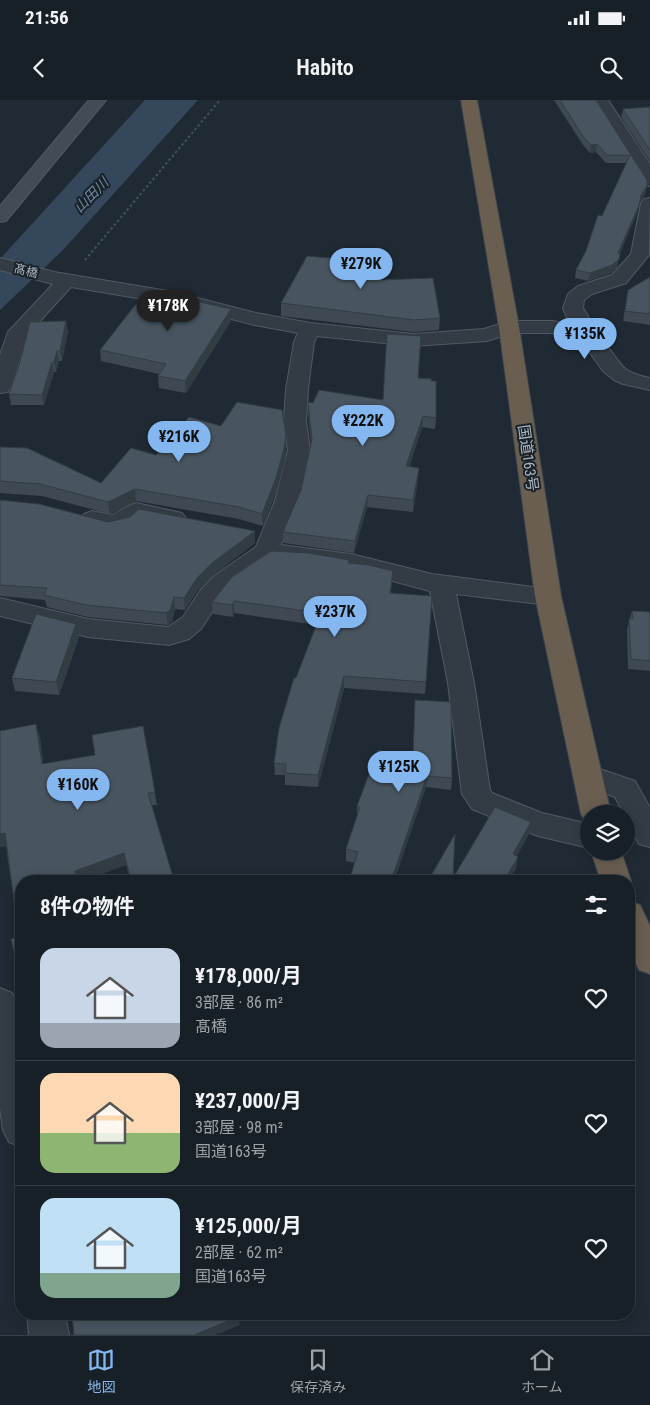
<!DOCTYPE html>
<html lang="ja">
<head>
<meta charset="utf-8">
<style>
  :root { --surface:#182027; --page:#21282f; --text:#f1f3f6; --muted:#9fa3a7; --line:#363e44; --accent:#84b7f0 }
  body { margin:0; font-family:"Roboto Condensed","Noto Sans JP",sans-serif; background:var(--page); color:var(--text); height:100vh; display:flex; flex-direction:column; font-size:19px; white-space:nowrap }
  * { box-sizing:border-box; margin:0 }
  p { font-size:16px; color:var(--muted) }
  .icon { flex:none; width:28px; height:28px; fill:none; stroke:currentColor; stroke-width:2; stroke-linecap:round; stroke-linejoin:round }
  .map { position:relative; flex:1; overflow:hidden }
  .panel { position:absolute; left:15px; top:775px; width:620px; height:445px; display:flex; flex-direction:column; background:var(--surface); border-radius:20px; box-shadow:0 2px 12px #0003,0 0 0 1px var(--line) }
  .panel>* { flex:none }
  .buttons { position:absolute; left:580px; top:705px; display:grid; gap:10px }
  .buttons a { display:grid; place-items:center; width:55px; height:55px; border-radius:50%; background:var(--surface); box-shadow:0 2px 12px #0003,0 0 0 1px var(--line); font-size:25px }
  .price { position:absolute; translate:-50% -42px; padding:0 11px; border-radius:18px; background:var(--accent); color:#111; font-size:16px; line-height:32px; filter:drop-shadow(0 1px 2px #0008) }
  .price::after { content:''; position:absolute; left:50%; top:30px; width:15px; height:11px; margin-left:-8px; background:inherit; clip-path:polygon(0 0,100% 0,50% 100%) }
  .price.current { background:#222; color:#fff }
  ul { padding:0; list-style:none }
  li { display:flex; align-items:center; gap:15px; height:125px; padding:0 25px }
  li+li { border-top:1px solid var(--line) }
  li span { display:grid; place-items:center; flex:none; width:140px; height:100px; border-radius:15px; color:#555 }
  li>.icon { margin-inline-start:auto }
  span .icon { width:60px; height:60px; fill:#fffc; stroke-width:1 }
  li b { font-size:21px }
  h2 { display:flex; justify-content:space-between; align-items:center; height:60px; padding:0 25px; font-size:21px }
  .status { display:flex; justify-content:space-between; align-items:center; height:35px; padding:0 25px; background:var(--surface); direction:ltr }
  .status svg { height:14px; fill:currentColor }
  header { display:flex; justify-content:space-between; align-items:center; height:65px; padding:0 25px; background:var(--surface); font-size:22px; font-weight:600 }
  .menu { display:flex; justify-content:space-around; align-items:center; height:70px; border-top:1px solid var(--line); background:var(--surface); font-size:14px; color:var(--muted) }
  .menu a { display:grid; justify-items:center; gap:2px }
  .menu .current { color:var(--accent) }
  .map>svg:first-child { display:block }
  .water { fill:#35475a }
  .lines { fill:none; stroke-linecap:round; stroke-linejoin:round }
  .street-casing { stroke:#515a63; stroke-width:2 }
  .secondary-casing { stroke:#515a63; stroke-width:2 }
  .highway-casing { stroke:#3e474f; stroke-width:2 }
  .path { stroke:#415455; stroke-width:2; stroke-dasharray:2.5 2.5; stroke-linecap:butt }
  .street { fill:#333c45; fill-rule:evenodd }
  .secondary { fill:#424c57; fill-rule:evenodd }
  .highway { fill:#6a5e51; fill-rule:evenodd }
  .wall { fill:#3e4953 }
  .shaded-wall { fill:#323c43 }
  .building { fill:#485560; stroke:#323c43 }
  .labels { text-anchor:middle; stroke-width:4; stroke-linejoin:round; paint-order:stroke }
  .far-street-label { font-size:12px; fill:#adb7c2; stroke:#192129 }
  .far-water-label { font-size:14px; font-style:italic; fill:#708aa4; stroke:#192129 }
  .street-label { font-size:15px; fill:#adb7c2; stroke:#192129 }
</style>
</head>
<body>
<div class="status"><b>21:56</b><svg viewBox="0 0 49 12"><path d="M0 12V9h3v3zM5 12V6h3v6zM10 12V3h3v9zM15 12V0h3v12zM26 1h20v11H26zM47 4h2v5h-2z"/></svg></div>
<header><svg class="icon" aria-label="back" viewBox="0 0 24 24"><path d="M15 5l-7 7 7 7"/></svg>Habito<svg class="icon" aria-label="search" viewBox="0 0 24 24"><circle cx="10" cy="10" r="6"/><path d="M15 15l6 6"/></svg></header>
<div class="map">
<svg width="650" height="1235" viewBox="0 0 650 1235">
  <rect width="100%" height="100%" fill="#202a34"/>
  <path class="water" d="M145,0H198L63,150L0,210V159Z"/>
  <g class="lines">
    <g class="street-casing">
      <path id="street" d="M592,0H608L650,64V86L644,85L639,74Z
        M650,98L649,155L626,183L592,194L584,200L583,208L588,216L589,223L584,230C590,234 599,237 604,243C624,264 617,271 650,278V290L623,284L614,280L603,271L588,250L564,236L553,233H511L487,241L413,246L317,236L314,242L308,289L306,321L310,350L299,401L281,445L351,454L432,474L557,490L561,496L557,502L548,505L456,494L474,583L490,690L492,693L542,713L589,724V748L538,736L472,709L462,694L448,583L430,491L351,470L308,463L271,461L232,488L218,503L201,529L189,539L169,545L88,537L0,516V498L88,519L168,527L183,517L200,491L214,476L256,447L275,401L288,350L284,321L286,289L294,242L298,233L255,225L173,204L71,187L28,234L11,287L8,292L0,293V255L8,232L53,184L0,170V158L54,172L174,192L256,213L310,223L413,234L484,229L509,221H553L567,224L569,222L563,208L568,194L578,186L612,175L631,154L641,103L644,99Z
        M136,403L182,413L186,418L182,423L174,426L140,419C121,432 105,430 84,424L80,419L84,414L92,411L113,415L128,406Z
        M588,665L635,681L650,708V747L639,744L626,719V714H624L615,697L578,684L574,676L578,668Z
        M0,888L12,893L16,903L21,931V1047L9,1042L3,1030L0,1008Z
        M27,1214H65L69,1235H29Z"/>
    </g>
    <g class="secondary-casing">
      <path id="secondary" d="M89,0H106L6,121L0,122V106Z"/>
    </g>
    <g class="highway-casing">
      <path id="highway" d="M461,0H477L519,227L561,496L611,714H589V723L586,722L581,714L535,496L499,227Z
        M591,751H621L631,781L629,786V781H601Z
        M629,801L640,805L650,826V874L639,870L629,848Z"/>
    </g>
    <path class="path" d="M85,160L220,0"/>
    <use href="#street" class="street"/>
    <use href="#secondary" class="secondary"/>
    <use href="#highway" class="highway"/>
  </g>
  <path class="wall" d="M554,0H596L647,80V86L645,94L639,103L637,113L620,153L617,167L611,173L588,181L575,178L576,170L586,151L627,63H606L596,52L590,53L583,45Z
    M650,7V61L621,17L623,9Z
    M385,163L383,180L440,218L439,230L413,232L281,216V203Z
    M650,177V225L623,221L628,190Z
    M231,221L186,293L159,288L158,276L159,274L101,261L100,250Z
    M68,231L62,261H59L56,272H54L44,305H11L9,294L20,262Z
    M418,278L432,281L436,318L435,329L422,327L409,367L418,379L413,412L367,407L354,453L284,443L283,432L301,390L311,342L308,313V302L313,303L383,300Z
    M0,347L101,383L156,355L286,347L285,360L277,390L263,426L239,419L136,401L110,414L42,396L0,393Z
    M0,400L108,422L255,431V443L213,475L198,490L185,510L175,509L172,522L168,525L88,517L47,507L45,500L0,496Z
    M349,460V463L393,471L391,493L426,582L425,594L344,588L318,687L285,685V675H275L274,663L296,578L317,525L234,513L233,517L213,514L212,502Z
    M632,511L650,512V571L628,569L627,529Z
    M79,537L59,595L15,591L12,578Z
    M415,600L452,678L451,690L426,687L394,781H349L355,763L346,761V749L357,716V706L413,659Z
    M143,626L157,705H152L174,781H131L126,765L21,781V877L17,865L19,837L6,746L0,747V631L40,637L43,664L95,655Z"/>
  <path class="shaded-wall" d="M597,44L596,52L590,53L591,45Z
    M647,86L645,94L639,103L641,95Z
    M639,105L637,113L617,160L620,153L617,167L611,173L588,181L590,173L618,153Z
    M385,163L384,175L381,192L382,180Z
    M231,209V221L186,293L185,281Z
    M66,221L68,231L62,261L60,251Z
    M57,251L59,261L56,272L54,262Z
    M52,262L54,272L44,305L42,295Z
    M423,316L422,327L406,378V366Z
    M286,335V347L285,360L277,390L263,426L262,414Z
    M419,368L418,379L413,412V400Z
    M135,389L136,401L110,414L108,402Z
    M368,395L367,407L354,453L355,441Z
    M255,431V443L213,475L198,490L185,510L184,498L197,478L212,463Z
    M174,497L175,509L172,522L168,525L166,513Z
    M234,501V513L233,517L232,505Z
    M76,524L79,537L59,595L56,582Z
    M344,576V588L318,687V675Z
    M36,624L40,637L45,677L42,664Z
    M427,676L426,687L394,781H391Z
    M531,722L529,734L511,767L513,754Z
    M5,733L9,746L0,747V734Z
    M124,753L126,765L84,781H77L75,771Z
    M518,757L516,769L509,781H504Z
    M173,777L174,781H159Z
    M21,864V877L17,865Z
    M238,1217L240,1225L216,1235H194Z"/>
  <path class="building" d="M560,0H596L647,80V86L641,95L639,105L618,153H620L619,159L612,165L590,173L576,170L586,151L598,115L602,116L630,55H607L597,44L591,45L584,38Z
    M650,7V50L623,9Z
    M307,156L385,163L382,180L433,178L440,218L414,220L281,203Z
    M650,177V214L625,211L628,190Z
    M147,190L231,209L185,281L158,276L166,264L100,250Z
    M66,221L60,251H57L54,262H52L42,295L9,294L20,262L30,222Z
    M387,234L421,236L418,278L432,279L431,281H436V318L423,316L406,366L419,368L413,400L368,395L355,441L283,432L301,390L312,339L308,302L313,303L319,290L383,300Z
    M237,302L282,310L286,335L284,348L276,378L262,414L239,407L135,389L108,402L40,384L0,381V347L27,348L101,383L131,348L156,355L189,317L221,326Z
    M0,400L39,404L108,422L130,417L139,409L255,431L212,463L197,478L184,498L174,497L170,510L166,513L86,505L44,495L47,488L0,485Z
    M271,451L308,453L349,460L348,463L369,465L393,471L390,493L432,496L426,582L344,576L318,675L285,673L286,664L274,663L279,628L294,578H296L321,513L234,501L232,505L212,502L232,477Z
    M632,511L650,512V561L631,559L629,519H633Z
    M36,514L76,524L56,582L12,578Z
    M415,600L451,602L452,678L427,676L391,781H349L358,752L346,749L360,707L357,706L378,650L413,659Z
    M36,624L42,664L95,655L92,635L143,626L155,692L148,693L173,777L159,781H131L124,753L75,771L77,781H21V864L17,865L11,839L19,837L5,733L0,734V631Z
    M495,707L531,722L513,754L518,757L504,781H428L455,734L453,778Z
    M72,1214H237L238,1217L194,1235H74Z"/>
  <g class="labels">
    <g class="far-street-label">
      <text transform="translate(26 171) rotate(15)" y="4">髙橋</text>
    </g>
    <g class="far-water-label">
      <text transform="translate(91 95) rotate(-45)" y="5">山田川</text>
    </g>
    <g class="street-label">
      <text transform="translate(528 358) rotate(82)" y="5">国道163号</text>
    </g>
  </g>
</svg>
<div class="buttons">
<a><svg class="icon" aria-label="layers" viewBox="0 0 24 24"><path d="M12 4l9 5-9 5-9-5zM3 14l9 5 9-5"/></svg></a>
</div>
<b class="price" style="left:361px;top:190px">¥279K</b>
<b class="price current" style="left:168px;top:232px">¥178K</b>
<b class="price" style="left:585px;top:260px">¥135K</b>
<b class="price" style="left:363px;top:347px">¥222K</b>
<b class="price" style="left:179px;top:363px">¥216K</b>
<b class="price" style="left:335px;top:538px">¥237K</b>
<b class="price" style="left:399px;top:693px">¥125K</b>
<b class="price" style="left:78px;top:711px">¥160K</b>
<section class="panel">
<h2>8件の物件<svg class="icon" aria-label="filters" viewBox="0 0 24 24"><path d="M4 7h16M4 17h16"/><circle cx="9" cy="7" r="2"/><circle cx="15" cy="17" r="2"/></svg></h2>
<ul>
<li><span style="background:linear-gradient(#c9d6e8 75%,#9aa5b1 0)"><svg class="icon" aria-label="home" viewBox="0 0 24 24"><path d="M3 11l9-7 9 7M6 9v11h12V9"/></svg></span><div><b>¥178,000/月</b><p>3部屋 · 86 m²</p><p>髙橋</p></div><svg class="icon" aria-label="heart" viewBox="0 0 24 24"><path d="M12 20l-8-8c-3-5 5-10 8-4 3-6 11-1 8 4z"/></svg></li>
<li><span style="background:linear-gradient(#ffd9b3 60%,#8fb573 0)"><svg class="icon" aria-label="home" viewBox="0 0 24 24"><path d="M3 11l9-7 9 7M6 9v11h12V9"/></svg></span><div><b>¥237,000/月</b><p>3部屋 · 98 m²</p><p>国道163号</p></div><svg class="icon" aria-label="heart" viewBox="0 0 24 24"><path d="M12 20l-8-8c-3-5 5-10 8-4 3-6 11-1 8 4z"/></svg></li>
<li><span style="background:linear-gradient(#bfe0f5 75%,#7fa58c 0)"><svg class="icon" aria-label="home" viewBox="0 0 24 24"><path d="M3 11l9-7 9 7M6 9v11h12V9"/></svg></span><div><b>¥125,000/月</b><p>2部屋 · 62 m²</p><p>国道163号</p></div><svg class="icon" aria-label="heart" viewBox="0 0 24 24"><path d="M12 20l-8-8c-3-5 5-10 8-4 3-6 11-1 8 4z"/></svg></li>
</ul>
</section>
</div>
<nav class="menu">
<a class="current"><svg class="icon" aria-label="map" viewBox="0 0 24 24"><path d="M3 6l6-2 6 2 6-2v14l-6 2-6-2-6 2zM9 4v14M15 6v14"/></svg>地図</a>
<a><svg class="icon" aria-label="saved" viewBox="0 0 24 24"><path d="M7 4h10v16l-5-4-5 4z"/></svg>保存済み</a>
<a><svg class="icon" aria-label="home" viewBox="0 0 24 24"><path d="M3 11l9-7 9 7M6 9v11h12V9"/></svg>ホーム</a>
</nav>
</body>
</html>
